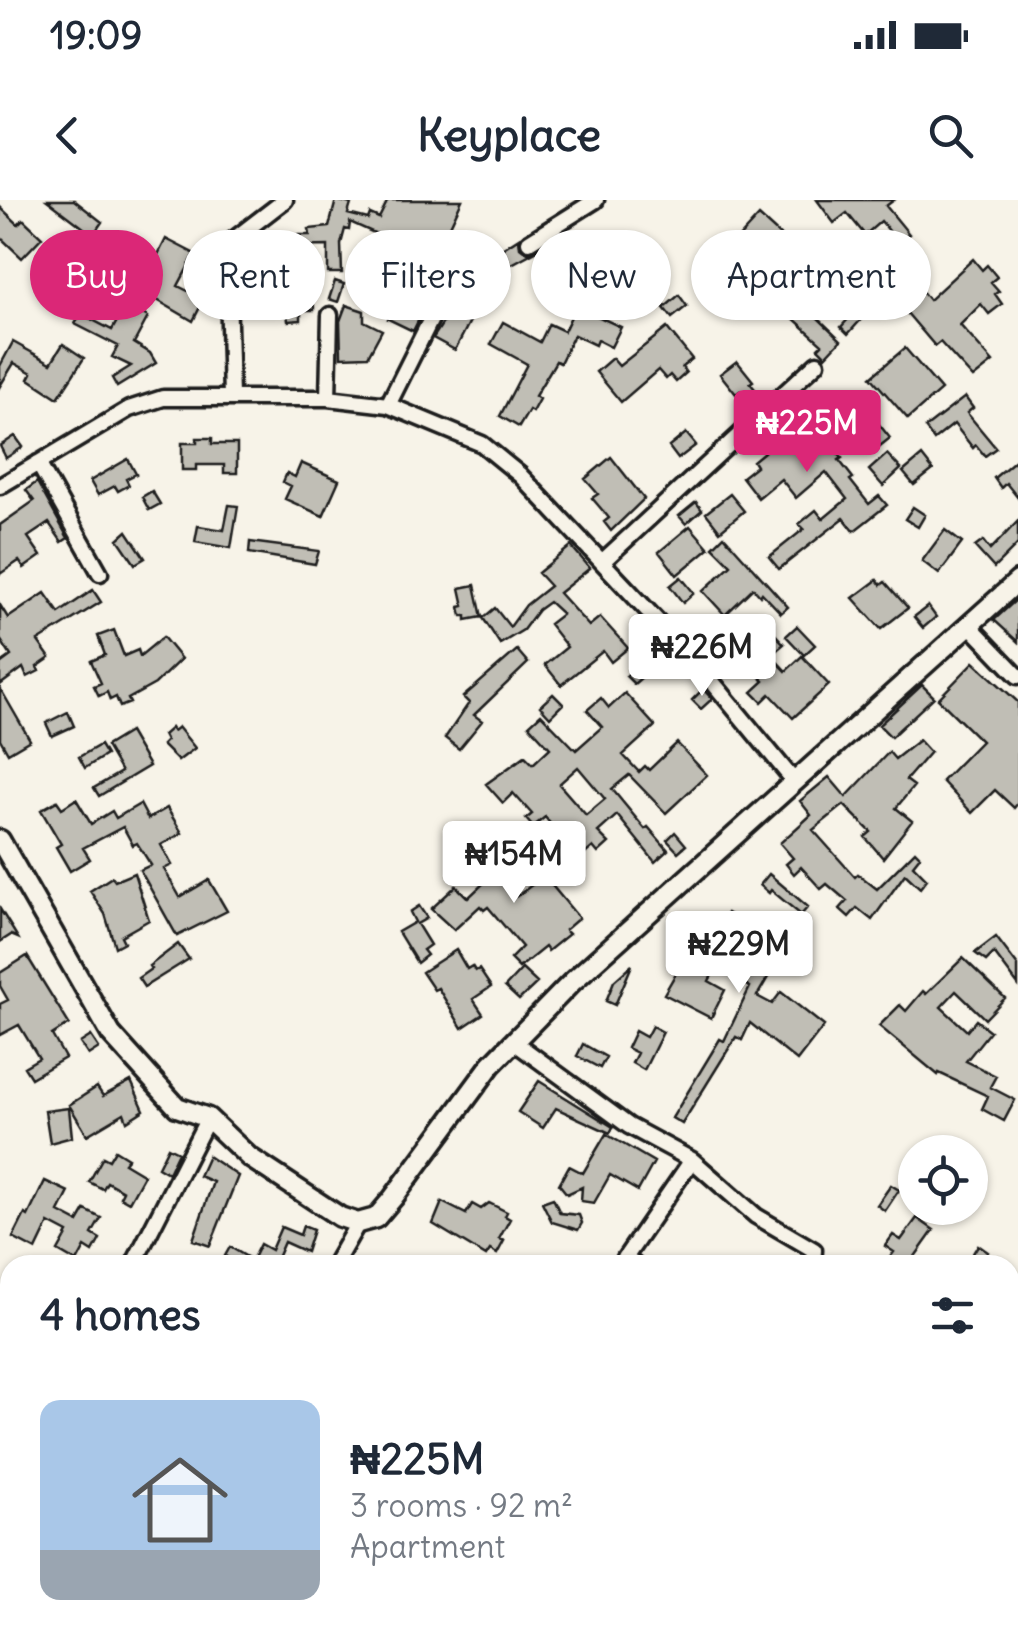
<!DOCTYPE html>
<html lang="en">
<head>
<meta charset="utf-8">
<style>
  :root { --surface:#fff; --page:#f6f6f7; --text:#1f2937; --muted:#747a83; --line:#e0e1e3; --accent:#db2777 }
  body { margin:0; font-family:Delius,sans-serif; background:var(--page); color:var(--text); height:100vh; display:flex; flex-direction:column; font-size:38px; white-space:nowrap }
  * { box-sizing:border-box; margin:0 }
  p { font-size:32px; color:var(--muted) }
  .icon { flex:none; width:55px; height:55px; fill:none; stroke:currentColor; stroke-width:2; stroke-linecap:round; stroke-linejoin:round }
  .map { position:relative; flex:1; overflow:hidden }
  .drawer { position:absolute; left:0px; top:1055px; width:1020px; height:392px; display:flex; flex-direction:column; background:var(--surface); border-radius:30px 30px 0 0; box-shadow:0 2px 8px #0004 }
  .drawer>* { flex:none }
  .guide { position:absolute; left:30px; top:30px; width:960px; height:90px; display:flex; gap:20px }
  .buttons { position:absolute; left:898px; top:935px; display:grid; gap:20px }
  .buttons a { display:grid; place-items:center; width:90px; height:90px; border-radius:50%; background:var(--surface); box-shadow:0 2px 8px #0004; font-size:50px }
  .price { position:absolute; translate:-50% -85px; padding:0 22px; border-radius:10px; background:#fff; color:#222; font-size:32px; line-height:65px; filter:drop-shadow(0 2px 5px #0008) }
  .price::after { content:''; position:absolute; left:50%; top:60px; width:30px; height:22px; margin-left:-15px; background:inherit; clip-path:polygon(0 0,100% 0,50% 100%) }
  .price.selected { background:var(--accent); color:#fff }
  ul { padding:0; list-style:none }
  li { display:flex; align-items:center; gap:30px; height:250px; padding:0 40px }
  li+li { border-top:2px solid var(--line) }
  li span { display:grid; place-items:center; flex:none; width:280px; height:200px; border-radius:20px; color:#555 }
  li>.icon { margin-inline-start:auto }
  span .icon { width:120px; height:120px; fill:#fffc; stroke-width:1 }
  li b { font-size:42px }
  h2 { display:flex; justify-content:space-between; align-items:center; height:120px; padding:0 40px; font-size:42px }
  .chip { padding:0 35px; border-radius:45px; background:var(--surface); box-shadow:0 2px 8px #0004; font-size:35px; line-height:90px }
  .chip.selected { background:var(--accent); color:#fff }
  .status { display:flex; justify-content:space-between; align-items:center; height:70px; padding:0 50px; background:var(--surface); direction:ltr }
  .status svg { height:28px; fill:currentColor }
  header { display:flex; justify-content:space-between; align-items:center; height:130px; padding:0 40px; background:var(--surface); font-size:45px; font-weight:800 }
  .map>svg:first-child { display:block }
  .building { fill:#c0beb5; stroke:#1c1c1c; stroke-width:2.5; fill-rule:evenodd }
  .lines { fill:none; stroke-linecap:round; stroke-linejoin:round }
  .minor-casing { stroke:#1c1c1c; stroke-width:21 }
  .tertiary-casing { stroke:#1c1c1c; stroke-width:25 }
  .minor { stroke:#f7f3e8; stroke-width:14 }
  .tertiary { stroke:#f7f3e8; stroke-width:18 }
</style>
</head>
<body>
<div class="status"><b>19:09</b><svg viewBox="0 0 49 12"><path d="M0 12V9h3v3zM5 12V6h3v6zM10 12V3h3v9zM15 12V0h3v12zM26 1h20v11H26zM47 4h2v5h-2z"/></svg></div>
<header><svg class="icon" aria-label="back" viewBox="0 0 24 24"><path d="M15 5l-7 7 7 7"/></svg>Keyplace<svg class="icon" aria-label="search" viewBox="0 0 24 24"><circle cx="10" cy="10" r="6"/><path d="M15 15l6 6"/></svg></header>
<div class="map">
<svg width="1018" height="1446" viewBox="0 0 1018 1446">
  <rect width="100%" height="100%" fill="#f7f3e8"/>
  <filter id="ink" filterUnits="userSpaceOnUse"><feTurbulence type="fractalNoise" baseFrequency=".01" numOctaves="2"/><feDisplacementMap in="SourceGraphic" scale="20" xChannelSelector="R" yChannelSelector="G"/><feConvolveMatrix kernelMatrix="1 2 1 2 8 2 1 2 1" color-interpolation-filters="sRGB"/></filter>
  <g filter="url(#ink)">
    <path class="building" d="M47,0H74L102,22L93,35Z
      M336,0L351,4L348,14L368,19L370,14L379,18L388,0H462L449,28L497,52L519,38L520,47L528,53L549,44L495,73L455,150L433,138L459,98L464,71L471,59L449,48L417,109L420,117L413,131L388,119L405,84L390,76L401,54L378,43L381,36L350,22L349,30L345,29L341,44L342,73H328V46L284,47V35H310L309,29L329,27Z
      M817,0H894L886,6L909,34L899,43L881,21L865,35L847,13L834,23Z
      M0,7L18,24L23,19L42,37L22,58L0,37Z
      M759,16L819,71L795,96L841,140L826,156L818,148L822,144L782,108L754,73L752,76L726,52Z
      M869,35L884,53L868,67L885,87L872,98L847,69L863,56L855,47Z
      M166,39L195,54L178,86L204,99L193,121L140,90Z
      M269,45L270,79L313,78L314,110H301V120L288,121L287,113L264,114L255,46Z
      M101,47L117,58L92,96L75,85Z
      M973,59L982,70L987,65L997,77L991,82L999,91L995,94L1002,104L989,114L981,104L960,125L993,162L973,178L940,142L935,146L901,106L921,90L929,100Z
      M335,81L344,84L338,102L329,99Z
      M679,95L687,106L672,118L664,108Z
      M126,105L148,117L134,143L150,153L156,163L117,187L112,178L131,166L112,157L118,146L75,124L81,114L112,130Z
      M346,105L364,111V121L382,130L368,156L341,157L340,121Z
      M576,106L621,127L611,147L597,140L595,145L574,135L560,163L556,161L535,196L539,199L532,212L529,210L519,227L500,216L527,164L491,144L503,122L540,142L549,124L564,131Z
      M859,107L866,114L848,134L841,127Z
      M667,128L692,159L682,167L686,173L676,182L670,175L666,179L658,170L621,202L596,172L612,158L619,166Z
      M13,142L51,163L63,144L84,158L58,198L29,179L32,173L14,163L0,186V166Z
      M905,148L941,190L908,219L871,177Z
      M737,161L753,181L750,183L755,189L745,197L740,191L736,194L720,174Z
      M804,190L812,201L818,196L831,212L816,228L842,258L839,260L853,278L850,280L869,304L879,296L887,305L854,331L844,318L779,369L769,357L804,329L799,324L816,310L823,319L847,299L826,272L796,298L781,279L758,298L742,277L756,266L753,261L764,252L752,237L760,230L767,239L789,216L792,219L805,206L797,196Z
      M965,197L973,208L967,213L996,248L985,256L976,245L973,248L954,224L934,240L925,228Z
      M874,218L890,238L880,246L864,226Z
      M686,233L696,245L678,259L669,247Z
      M15,236L23,247L6,258L0,246Z
      M197,238H212V244H237V273H224V265H196V270H182V243H197Z
      M887,254L901,269L883,286L869,270Z
      M922,256L933,270L914,285L903,272Z
      M611,257L644,299L611,331L604,322L609,318L592,298L598,294L585,279Z
      M1018,258V298L1006,283L1001,288L994,278Z
      M128,259L136,274L126,279L129,285L118,291L115,286L98,295L90,281Z
      M301,263L339,280L323,316L285,299L291,286L283,282L287,273L295,277Z
      M37,282L68,338L62,342L49,323L28,337L41,356L24,368L19,361L0,374V325L34,301L26,290Z
      M152,291L160,304L149,310L142,297Z
      M730,294L744,311L720,331L706,313Z
      M696,302L702,310L686,324L679,316Z
      M229,305L238,306L231,348L195,342L198,326L224,330Z
      M913,307L925,315L918,327L905,319Z
      M1018,321V344L994,368L975,347L983,341L990,350Z
      M690,326L709,348L677,375L659,352Z
      M945,330L962,343L939,374L922,361Z
      M127,331L145,358L135,364L118,339Z
      M724,336L788,407L781,413L762,393L760,396L753,388L725,415L703,391L731,365L713,347Z
      M250,342L319,351L315,364L249,353Z
      M571,346L590,368L559,393L589,426L600,417L628,448L611,462L603,451L561,485L545,465L567,447L549,424L562,414L549,402L538,410L523,430L500,444L483,418L495,408L510,427L526,405L550,386L538,373Z
      M681,377L694,393L683,403L670,386Z
      M877,380L881,385L885,382L908,408L881,429L853,398Z
      M475,385L482,417L466,420V416H462L460,407L464,406L460,388Z
      M93,390L101,402L38,441L50,458L37,467L39,471L27,477L23,468L0,485V464L11,456L0,439V405L8,418L45,393L59,413Z
      M1018,398V442L994,420Z
      M928,406L936,417L923,428L914,417Z
      M761,419L784,444L771,455L786,471L802,456L829,485L793,518L770,494L762,502L752,492L764,481L756,473L765,465L741,438Z
      M797,426L815,445L804,455L786,436Z
      M114,430L124,456L138,450L140,456L163,437L181,459L155,484L128,499L130,503L120,507L116,497L110,500L107,492L99,496L94,486L101,483L91,461L105,455L98,436Z
      M727,438L733,445L717,459L711,452Z
      M517,450L528,463L474,515L482,521L459,549L445,538L469,503L463,497Z
      M974,462L1018,502V603L1014,608L995,590L972,613L942,581L981,541L938,499Z
      M639,465L649,471L634,484L626,476Z
      M922,485L934,497L891,537L879,525Z
      M0,488L30,540L8,553L0,539Z
      M703,489L712,499L701,509L692,500Z
      M625,493L655,526L623,555L639,572L645,566L649,570L677,543L707,575L666,613L629,575L612,589L645,629L648,627L668,650L655,662L617,615L598,632L609,643L598,653L593,647L585,654L582,650L577,658L545,617L533,627L526,619L532,614L513,593L503,603L486,584L525,556L533,564L550,548L529,525L541,514L576,550L602,527L587,510L601,498L609,508ZM578,567L605,599L586,615L559,584Z
      M553,494L563,504L550,517L540,506Z
      M68,512L74,526L52,536L46,523Z
      M178,527L195,548L178,561L162,545L166,541L163,535L171,528L173,531Z
      M129,532L149,566L99,596L94,588L121,572L106,546Z
      M919,540L930,552L906,580L914,586L896,608L912,621L883,658L865,637L871,632L844,605L813,630L855,677L858,674L877,689L915,651L920,656L913,665L927,679L920,688L905,674L872,720L857,708L849,717L840,709L847,701L827,684L821,689L801,667L794,674L786,664L793,658L780,643L811,615L800,601L829,577L846,597L889,552L895,559Z
      M100,545L106,555L85,568L79,557Z
      M76,599L91,624L112,611L116,618L140,604L148,619L167,608L182,633L161,645L172,665L164,669L180,697L209,680L227,711L177,736L140,670L151,665L137,643L133,645L123,627L83,648L90,659L70,671L56,647L61,644L41,610L57,601L62,608Z
      M675,632L686,645L678,652L667,640Z
      M512,639L515,658L532,657V666L515,667L517,696L544,676L579,718L565,730L569,734L548,751L545,747L519,768L510,759L522,747L488,707L484,710L480,706L454,730L431,709L456,686L468,698L485,682V659H504L501,640Z
      M134,673L149,720L121,736L124,742L115,747L105,714L90,691L112,677L115,681Z
      M769,674L808,707L801,715L771,690L769,693L760,685Z
      M419,706L427,718L417,724L430,745L423,750L427,755L417,763L398,732L415,722L410,712Z
      M0,709L18,738L11,735L0,742Z
      M727,713L785,748L757,796L772,804L781,792L824,826L797,861L750,823L742,840L736,837L682,924L672,918L720,839L724,841L750,787L735,778L737,775L718,764L709,781L725,790L711,818L664,794L694,742L700,744L705,734L712,738Z
      M996,737L1018,766V785L994,753L986,761L975,753Z
      M178,744L189,759L144,787L138,778L151,769L149,766Z
      M456,750L467,769L472,766L475,771L479,769L491,787L473,799L483,814L462,828L438,788L434,790L422,772Z
      M27,756L69,824L52,835L65,858L31,878L24,867L39,858L19,825L0,835V804L8,800L0,786V773Z
      M963,758L1005,798L985,819L956,791L941,807L967,831L976,820L990,831L966,861L996,876L990,887L1015,900L1004,921L982,909L988,896L939,873L938,875L879,826L900,805L906,811L923,791L926,794Z
      M632,765L615,805L606,801L614,781Z
      M522,769L537,783L519,800L505,787Z
      M652,826L663,832L644,870L632,863L637,853L627,848L635,831L646,837Z
      M91,836L99,848L88,855L80,843Z
      M583,844L606,857L600,868L577,856Z
      M131,881L144,910L127,921L124,913L87,935L69,905L97,887L103,896Z
      M539,881L613,927L610,933L556,908L543,928L518,912Z
      M69,908L72,937L50,943L45,911Z
      M606,934L654,962L638,991L610,975L594,1003L581,1001L582,987L567,994L559,984L569,966L583,973Z
      M168,947L178,952L168,973L158,967Z
      M115,950L128,958L124,963L144,975L129,1002L120,997L123,991L107,982L103,989L89,982L103,957L109,960Z
      M208,956L238,976L210,1046L193,1040L213,982L199,976Z
      M45,981L69,992L59,1012L78,1022L85,1010L101,1018L92,1034L100,1039L93,1052L85,1047L77,1062L58,1051L68,1033L49,1023L36,1050L13,1038L25,1014L28,1016Z
      M891,985L899,990L885,1011L877,1005Z
      M553,998L560,1013L579,1015L582,1023L578,1030L552,1022L542,1002Z
      M442,1002L466,1014L472,1004L481,1009L489,1003L507,1012L505,1016L510,1019L499,1039L504,1041L497,1054L490,1050L486,1056L433,1024Z
      M917,1018L934,1030L909,1065H884L894,1052L885,1046L893,1035L901,1040Z
      M303,1026L313,1030L306,1052L284,1042L274,1065H242L225,1056L230,1047L252,1060L260,1044L271,1050L281,1027L300,1035Z
      M978,1045L988,1052L980,1065H966Z
      M0,1202L10,1207V1264L0,1259Z"/>
    <g class="lines">
      <g class="minor-casing">
        <path id="minor" d="M529,42L596,0
          M231,197L227,53L233,40L285,0
          M328,198L330,115
          M388,205L454,73
          M38,263L100,373
          M0,286L129,209L163,198H328L388,205L482,244L520,275L696,462L794,581
          M602,362L817,163
          M970,426L1018,476
          M514,842L629,926L692,960L625,1058L635,1065
          M692,960L756,1016L814,1050L813,1065
          M133,1065L208,918
          M334,1065L358,1023
          M0,1298L10,1292
          M155,1438L159,1446
          M609,1446L614,1438
          M863,1446L864,1438"/>
      </g>
      <g class="tertiary-casing">
        <path id="tertiary" d="M0,640L111,834L177,907L208,918L249,957L340,1017L358,1023L376,1018L393,998L491,865L573,781L1018,381"/>
      </g>
      <use href="#minor" class="minor"/>
      <use href="#tertiary" class="tertiary"/>
    </g>
  </g>
</svg>
<div class="buttons">
<a><svg class="icon" aria-label="locate" viewBox="0 0 24 24"><circle cx="12" cy="12" r="6"/><path d="M12 2v4M12 18v4M2 12h4M18 12h4"/></svg></a>
</div>
<b class="price selected" style="left:807px;top:275px">₦225M</b>
<b class="price" style="left:702px;top:499px">₦226M</b>
<b class="price" style="left:514px;top:706px">₦154M</b>
<b class="price" style="left:739px;top:796px">₦229M</b>
<div class="guide">
<a class="chip selected">Buy</a>
<a class="chip">Rent</a>
<a class="chip">Filters</a>
<a class="chip">New</a>
<a class="chip">Apartment</a>
</div>
<section class="drawer">
<h2>4 homes<svg class="icon" aria-label="filters" viewBox="0 0 24 24"><path d="M4 7h16M4 17h16"/><circle cx="9" cy="7" r="2"/><circle cx="15" cy="17" r="2"/></svg></h2>
<ul>
<li><span style="background:linear-gradient(#a9c7e8 75%,#9aa5b1 0)"><svg class="icon" aria-label="home" viewBox="0 0 24 24"><path d="M3 11l9-7 9 7M6 9v11h12V9"/></svg></span><div><b>₦225M</b><p>3 rooms · 92 m²</p><p>Apartment</p></div></li>
</ul>
</section>
</div>
</body>
</html>
